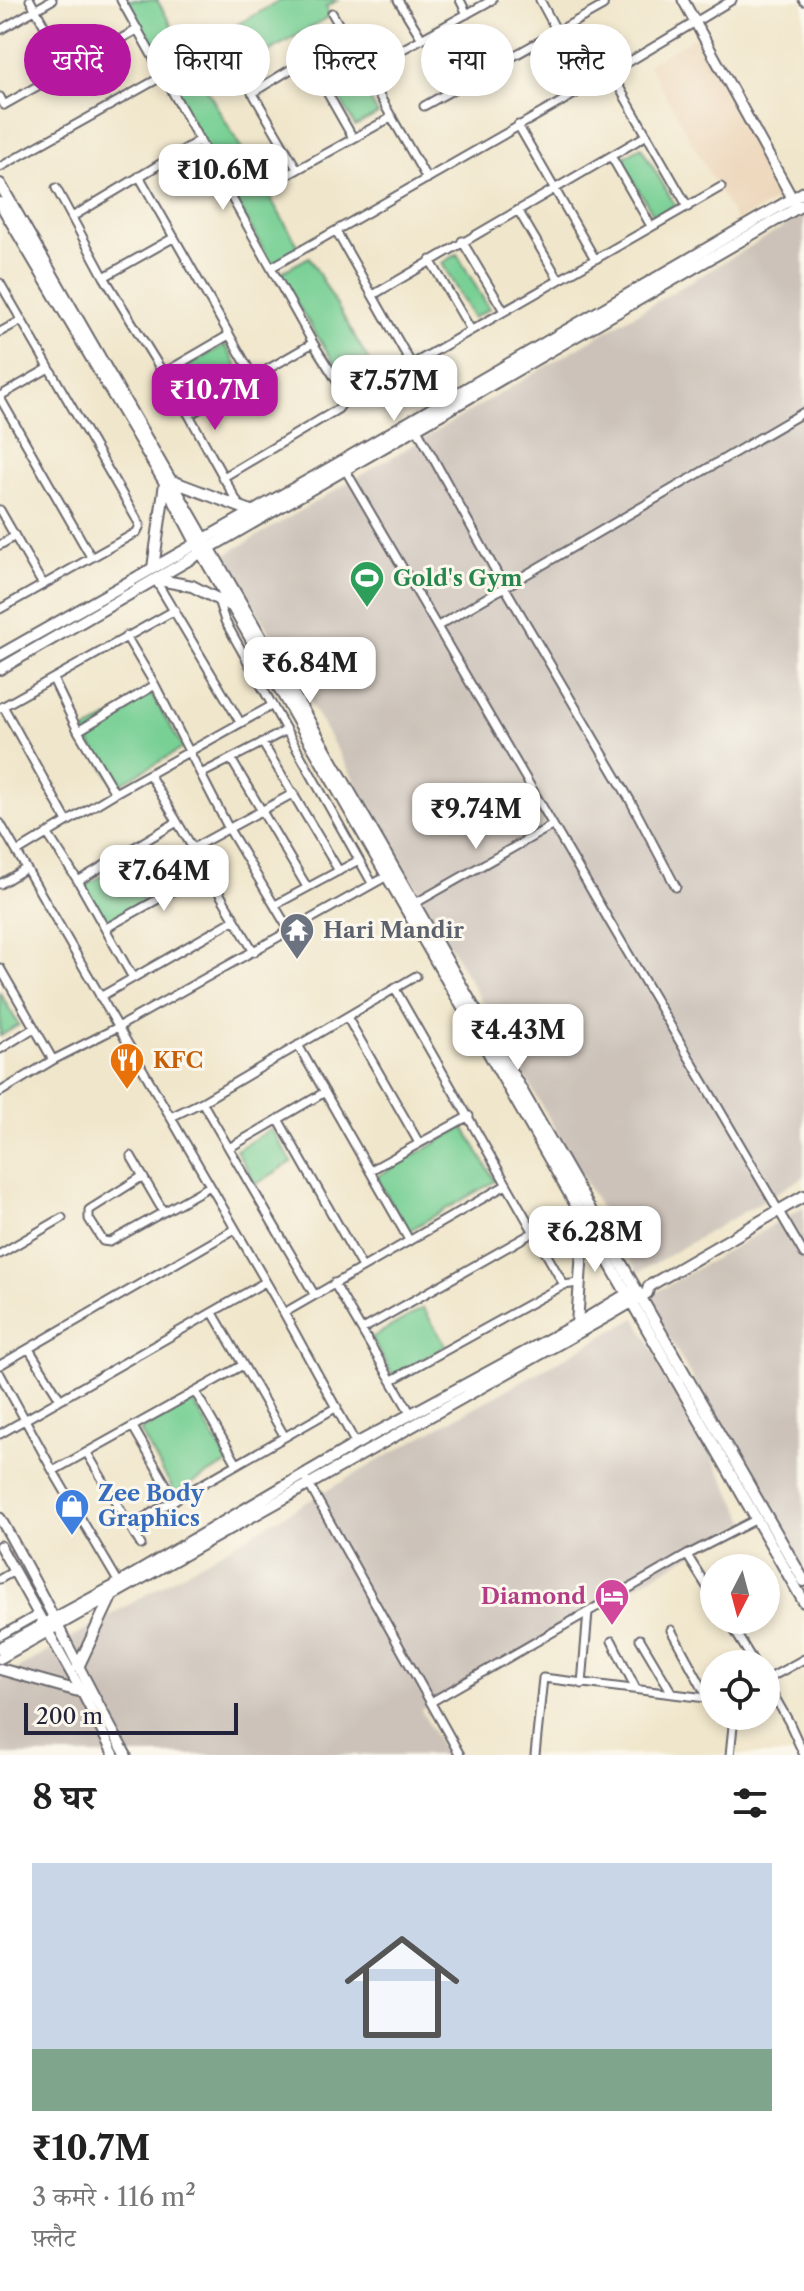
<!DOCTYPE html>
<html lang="hi">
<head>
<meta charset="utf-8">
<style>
  :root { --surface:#fff; --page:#f6f6f6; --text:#222; --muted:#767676; --accent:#b5179e }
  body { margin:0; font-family:"Libre Caslon Text","Noto Serif Devanagari",serif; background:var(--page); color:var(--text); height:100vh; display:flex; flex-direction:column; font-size:30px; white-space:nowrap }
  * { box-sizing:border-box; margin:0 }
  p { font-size:26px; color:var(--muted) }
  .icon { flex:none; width:44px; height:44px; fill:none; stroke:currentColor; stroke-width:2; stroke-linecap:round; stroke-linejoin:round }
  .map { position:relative; height:1755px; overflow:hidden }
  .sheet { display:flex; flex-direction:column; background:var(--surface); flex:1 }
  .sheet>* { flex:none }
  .banner { position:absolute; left:24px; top:24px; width:756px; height:72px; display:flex; gap:16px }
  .needle { width:52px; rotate:186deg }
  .fabs { position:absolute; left:700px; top:1554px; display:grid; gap:16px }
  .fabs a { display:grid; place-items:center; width:80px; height:80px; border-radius:50%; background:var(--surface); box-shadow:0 4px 12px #0003; font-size:40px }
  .scale { position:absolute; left:24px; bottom:20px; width:214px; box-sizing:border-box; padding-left:8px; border:4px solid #22223b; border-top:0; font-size:22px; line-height:28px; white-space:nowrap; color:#22223b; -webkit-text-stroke:6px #fbf7ec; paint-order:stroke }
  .price { position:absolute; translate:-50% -68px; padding:0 18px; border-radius:16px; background:#fff; color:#222; font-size:26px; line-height:52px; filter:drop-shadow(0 2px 4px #0008) }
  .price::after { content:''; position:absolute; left:50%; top:48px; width:24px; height:18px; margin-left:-12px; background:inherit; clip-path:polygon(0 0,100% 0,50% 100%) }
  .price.current { background:var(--accent); color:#fff }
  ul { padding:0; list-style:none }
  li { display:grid; align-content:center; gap:16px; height:424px; padding:0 32px }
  li span { display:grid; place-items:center; height:248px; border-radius:0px; color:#555 }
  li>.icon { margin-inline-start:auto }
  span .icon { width:144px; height:144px; fill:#fffc; stroke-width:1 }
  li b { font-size:34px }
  h2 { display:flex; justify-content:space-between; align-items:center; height:96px; padding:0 32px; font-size:34px }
  .tag { padding:0 28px; border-radius:36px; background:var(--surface); box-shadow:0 4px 12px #0003; font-size:28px; line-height:72px }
  .tag.current { background:var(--accent); color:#fff }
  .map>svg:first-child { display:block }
  .built { fill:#edd7bb }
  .industrial { fill:#ccc2b9 }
  .green { fill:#79d095; stroke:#4e7968; stroke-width:2 }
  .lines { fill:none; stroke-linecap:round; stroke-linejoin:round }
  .minor-casing { stroke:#6a676d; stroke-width:11 }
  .tertiary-casing { stroke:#6a676d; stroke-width:13 }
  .secondary-casing { stroke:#6a676d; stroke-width:14 }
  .minor { stroke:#fff; stroke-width:7 }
  .tertiary { stroke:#fff; stroke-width:9 }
  .secondary { stroke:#fff; stroke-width:10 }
  .labels { text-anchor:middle; stroke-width:6; stroke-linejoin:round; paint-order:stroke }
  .leisure-label { font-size:22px; font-weight:bold; fill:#27864d; stroke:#fbf7ec; text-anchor:start }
  .worship-label { font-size:22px; font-weight:bold; fill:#5b616d; stroke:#fbf7ec; text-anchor:start }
  .food-label { font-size:22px; font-weight:bold; fill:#c56008; stroke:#fbf7ec; text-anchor:start }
  .shop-label { font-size:22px; font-weight:bold; fill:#366cbe; stroke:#fbf7ec; text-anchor:start }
  .hotel-label { font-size:22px; font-weight:bold; fill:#b23c85; stroke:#fbf7ec; text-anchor:end }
</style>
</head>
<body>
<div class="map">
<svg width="804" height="1755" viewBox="0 0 804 1755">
  <rect width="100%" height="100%" fill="#fbf7ec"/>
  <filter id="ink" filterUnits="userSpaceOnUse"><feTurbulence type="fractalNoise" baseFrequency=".0125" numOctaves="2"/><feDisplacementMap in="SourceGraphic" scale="16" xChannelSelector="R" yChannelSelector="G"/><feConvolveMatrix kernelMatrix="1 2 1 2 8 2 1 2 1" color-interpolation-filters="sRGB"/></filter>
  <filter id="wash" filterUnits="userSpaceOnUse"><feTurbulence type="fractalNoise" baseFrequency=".006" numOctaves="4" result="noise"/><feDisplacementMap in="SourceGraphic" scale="32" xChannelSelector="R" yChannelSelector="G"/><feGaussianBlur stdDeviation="1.8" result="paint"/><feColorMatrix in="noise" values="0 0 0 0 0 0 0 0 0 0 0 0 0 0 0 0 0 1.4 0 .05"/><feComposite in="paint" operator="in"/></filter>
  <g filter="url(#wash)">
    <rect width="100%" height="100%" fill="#f0e6cb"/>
    <path class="built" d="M695,37L783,196L737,222L648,64Z"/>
    <path class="industrial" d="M804,215V1177L638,1273L225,555Z
      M804,1207V1570L646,1298Z
      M636,1318L747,1522L421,1710L446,1755H0V1679L383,1458Z"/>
    <path class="green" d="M123,0H157L199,73L233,52L226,31L281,0H338L326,7L330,16L206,88L300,249L272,265Z
      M342,48L378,114L355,126L319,61Z
      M641,147L675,205L655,217L620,159Z
      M457,254L489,309L473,318L442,263Z
      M309,257L382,384L373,397L358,400L278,274Z
      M225,345L242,375L190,404L173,374Z
      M151,694L183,748L115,787L84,732Z
      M121,865L145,904L107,927L83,887Z
      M0,993L19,1025L0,1036Z
      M464,1127L495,1181L408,1231L376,1177Z
      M271,1129L292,1162L256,1184L236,1150Z
      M423,1308L446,1346L393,1376L371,1338Z
      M193,1401L228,1463L175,1493L140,1431Z"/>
  </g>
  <g filter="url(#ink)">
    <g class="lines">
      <g class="minor-casing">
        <path id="minor" d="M30,0L68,68
          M121,0L313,343L345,394L346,399L338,409L222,478
          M398,0L422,39
          M460,0L467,14
          M540,0L587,87
          M803,0L804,1
          M332,13L427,179
          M0,30L52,0
          M394,54L492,0
          M308,59L353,138
          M241,73L297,169
          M611,73L688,207
          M252,93L345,36
          M0,97L4,105L138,29
          M424,106L603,6L604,0
          M518,125L595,259
          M611,156L651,226
          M0,167L163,76
          M139,176L254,378
          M273,183L392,117
          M56,188L104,277L189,415L240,507
          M518,210L559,280
          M72,217L200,140
          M336,231L412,365
          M462,241L504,311
          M430,260L471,330
          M272,267L587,87L732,0
          M104,277L173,238
          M0,283L140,525L137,532L0,609
          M373,295L647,135
          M0,332L22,320
          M162,374L229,335
          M383,381L721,187
          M0,396L49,368
          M0,398L91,557
          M189,415L313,343
          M417,429L504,586L630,800L676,887
          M346,471L804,1254
          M0,510L43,585
          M0,545L15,536
          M156,581L240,722
          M217,597L225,621L372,883
          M438,626L804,412
          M126,636L155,685L229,829L289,930
          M53,679L78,731L115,793
          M3,706L67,821
          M0,708L175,610
          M78,731L155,685
          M262,742L339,871
          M231,759L307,887
          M149,774L254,952
          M201,774L285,731
          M0,823L284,1313L356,1444
          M47,833L78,881L133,978
          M193,848L294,793
          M17,852L115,793L271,706
          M78,881L177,822
          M0,884L25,869
          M414,904L553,825
          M275,905L359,860
          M106,928L207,872
          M0,968L53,1060
          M395,989L564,1285
          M100,997L234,920
          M347,1017L419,1143
          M298,1045L409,1240
          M0,1049L34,1028
          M0,1092L53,1060L118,1027L389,875
          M202,1102L314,1294
          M171,1117L202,1102L416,976
          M278,1119L362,1267
          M229,1148L325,1092
          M131,1156L163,1211
          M371,1170L469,1116
          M143,1176L89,1210V1219L103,1241L110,1242L210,1186
          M0,1254L62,1218
          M334,1283L411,1414
          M213,1313L285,1437
          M284,1313L506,1185
          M363,1329L534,1232
          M29,1349L60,1399
          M0,1365L235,1229
          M0,1374L53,1471L119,1583
          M392,1380L551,1292L564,1285L578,1283
          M196,1393L237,1464
          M133,1427L175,1500
          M0,1434L265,1282
          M87,1453L141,1545
          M53,1471L243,1365
          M307,1481L460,1755
          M129,1526L337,1407
          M687,1555L714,1598
          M0,1579L14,1571
          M728,1620L755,1664
          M671,1630L708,1698
          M0,1636L39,1614
          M640,1639L672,1693
          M612,1641L636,1689
          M766,1680L804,1659
          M766,1682L789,1722L804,1755
          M582,1684L588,1612
          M431,1702L687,1555L755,1520
          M535,1755L543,1678L714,1699
          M730,1755L734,1716"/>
      </g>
      <g class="tertiary-casing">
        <path id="tertiary" d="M683,0L797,207
          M0,1518C45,1596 82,1677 126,1755
          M0,1546L82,1692L114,1755"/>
      </g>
      <g class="secondary-casing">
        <path id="secondary" d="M0,184L804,1581
          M0,203L165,483L201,552L804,1602
          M172,481L251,511
          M153,568L165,483
          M159,580L192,586L229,605
          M0,655L335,465L804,192
          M0,669L804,204
          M577,1324L584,1220
          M0,1648L111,1588L356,1444L577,1324L632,1291
          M0,1658L608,1316L647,1293L649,1286L804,1196
          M78,1667L111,1597
          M0,1669L82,1692"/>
      </g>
      <use href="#minor" class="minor"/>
      <use href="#tertiary" class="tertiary"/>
      <use href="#secondary" class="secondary"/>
    </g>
  </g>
  <defs>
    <g id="stadium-pin" transform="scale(1.8)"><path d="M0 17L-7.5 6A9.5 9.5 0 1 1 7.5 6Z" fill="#2e9e5b" stroke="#fbf7ec"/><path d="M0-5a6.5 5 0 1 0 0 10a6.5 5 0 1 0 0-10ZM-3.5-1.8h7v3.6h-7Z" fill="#fff"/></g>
    <g id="temple-pin" transform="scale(1.8)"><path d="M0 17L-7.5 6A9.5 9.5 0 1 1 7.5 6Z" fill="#6b7280" stroke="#fbf7ec"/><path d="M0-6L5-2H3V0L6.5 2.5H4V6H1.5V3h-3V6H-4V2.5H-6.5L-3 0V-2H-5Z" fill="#fff"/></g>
    <g id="restaurant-pin" transform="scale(1.8)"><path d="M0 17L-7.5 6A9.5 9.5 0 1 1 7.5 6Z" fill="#e8710a" stroke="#fbf7ec"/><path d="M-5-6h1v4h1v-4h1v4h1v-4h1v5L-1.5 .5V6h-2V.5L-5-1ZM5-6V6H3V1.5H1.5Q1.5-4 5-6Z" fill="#fff"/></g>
    <g id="shop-pin" transform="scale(1.8)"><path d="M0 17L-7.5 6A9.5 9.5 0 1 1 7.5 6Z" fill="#3f7fe0" stroke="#fbf7ec"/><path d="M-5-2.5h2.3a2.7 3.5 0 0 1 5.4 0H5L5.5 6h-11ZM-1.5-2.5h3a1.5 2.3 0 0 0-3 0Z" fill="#fff"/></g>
    <g id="hotel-pin" transform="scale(1.8)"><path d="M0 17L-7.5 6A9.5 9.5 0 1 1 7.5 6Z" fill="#d1479c" stroke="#fbf7ec"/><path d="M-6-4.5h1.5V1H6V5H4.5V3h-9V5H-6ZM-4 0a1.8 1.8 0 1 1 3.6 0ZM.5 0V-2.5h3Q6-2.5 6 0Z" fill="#fff"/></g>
  </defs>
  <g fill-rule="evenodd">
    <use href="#stadium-pin" x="367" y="578"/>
    <use href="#temple-pin" x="297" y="930"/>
    <use href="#restaurant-pin" x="127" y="1060"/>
    <use href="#shop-pin" x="72" y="1506"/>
    <use href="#hotel-pin" x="612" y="1596"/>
  </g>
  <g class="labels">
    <g class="leisure-label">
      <text x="393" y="586">Gold's Gym</text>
    </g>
    <g class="worship-label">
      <text x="323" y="938">Hari Mandir</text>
    </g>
    <g class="food-label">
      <text x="153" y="1068">KFC</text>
    </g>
    <g class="shop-label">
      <text x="98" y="1501">Zee Body<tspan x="98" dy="25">Graphics</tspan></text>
    </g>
    <g class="hotel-label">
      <text x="586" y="1604">Diamond</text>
    </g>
  </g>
</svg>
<div class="fabs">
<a><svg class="needle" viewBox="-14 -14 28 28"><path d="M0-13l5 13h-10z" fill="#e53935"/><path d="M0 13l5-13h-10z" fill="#767676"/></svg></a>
<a><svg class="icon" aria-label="locate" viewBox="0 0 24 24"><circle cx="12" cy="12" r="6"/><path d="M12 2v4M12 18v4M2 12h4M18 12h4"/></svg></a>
</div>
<div class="scale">200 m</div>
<b class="price" style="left:223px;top:212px">₹10.6M</b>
<b class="price" style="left:394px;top:423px">₹7.57M</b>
<b class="price current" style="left:215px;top:432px">₹10.7M</b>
<b class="price" style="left:310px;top:705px">₹6.84M</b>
<b class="price" style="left:476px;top:851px">₹9.74M</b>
<b class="price" style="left:164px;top:913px">₹7.64M</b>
<b class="price" style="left:518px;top:1072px">₹4.43M</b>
<b class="price" style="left:595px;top:1274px">₹6.28M</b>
<div class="banner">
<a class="tag current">खरीदें</a>
<a class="tag">किराया</a>
<a class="tag">फ़िल्टर</a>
<a class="tag">नया</a>
<a class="tag">फ़्लैट</a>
</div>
</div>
<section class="sheet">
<h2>8 घर<svg class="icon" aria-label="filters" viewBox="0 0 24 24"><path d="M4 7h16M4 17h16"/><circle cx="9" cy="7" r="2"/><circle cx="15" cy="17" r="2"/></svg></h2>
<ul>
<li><span style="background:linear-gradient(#c9d6e8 75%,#7fa58c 0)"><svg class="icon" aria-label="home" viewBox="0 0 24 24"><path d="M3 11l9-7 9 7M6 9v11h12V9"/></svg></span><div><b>₹10.7M</b><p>3 कमरे · 116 m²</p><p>फ़्लैट</p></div></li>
</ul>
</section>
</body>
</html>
